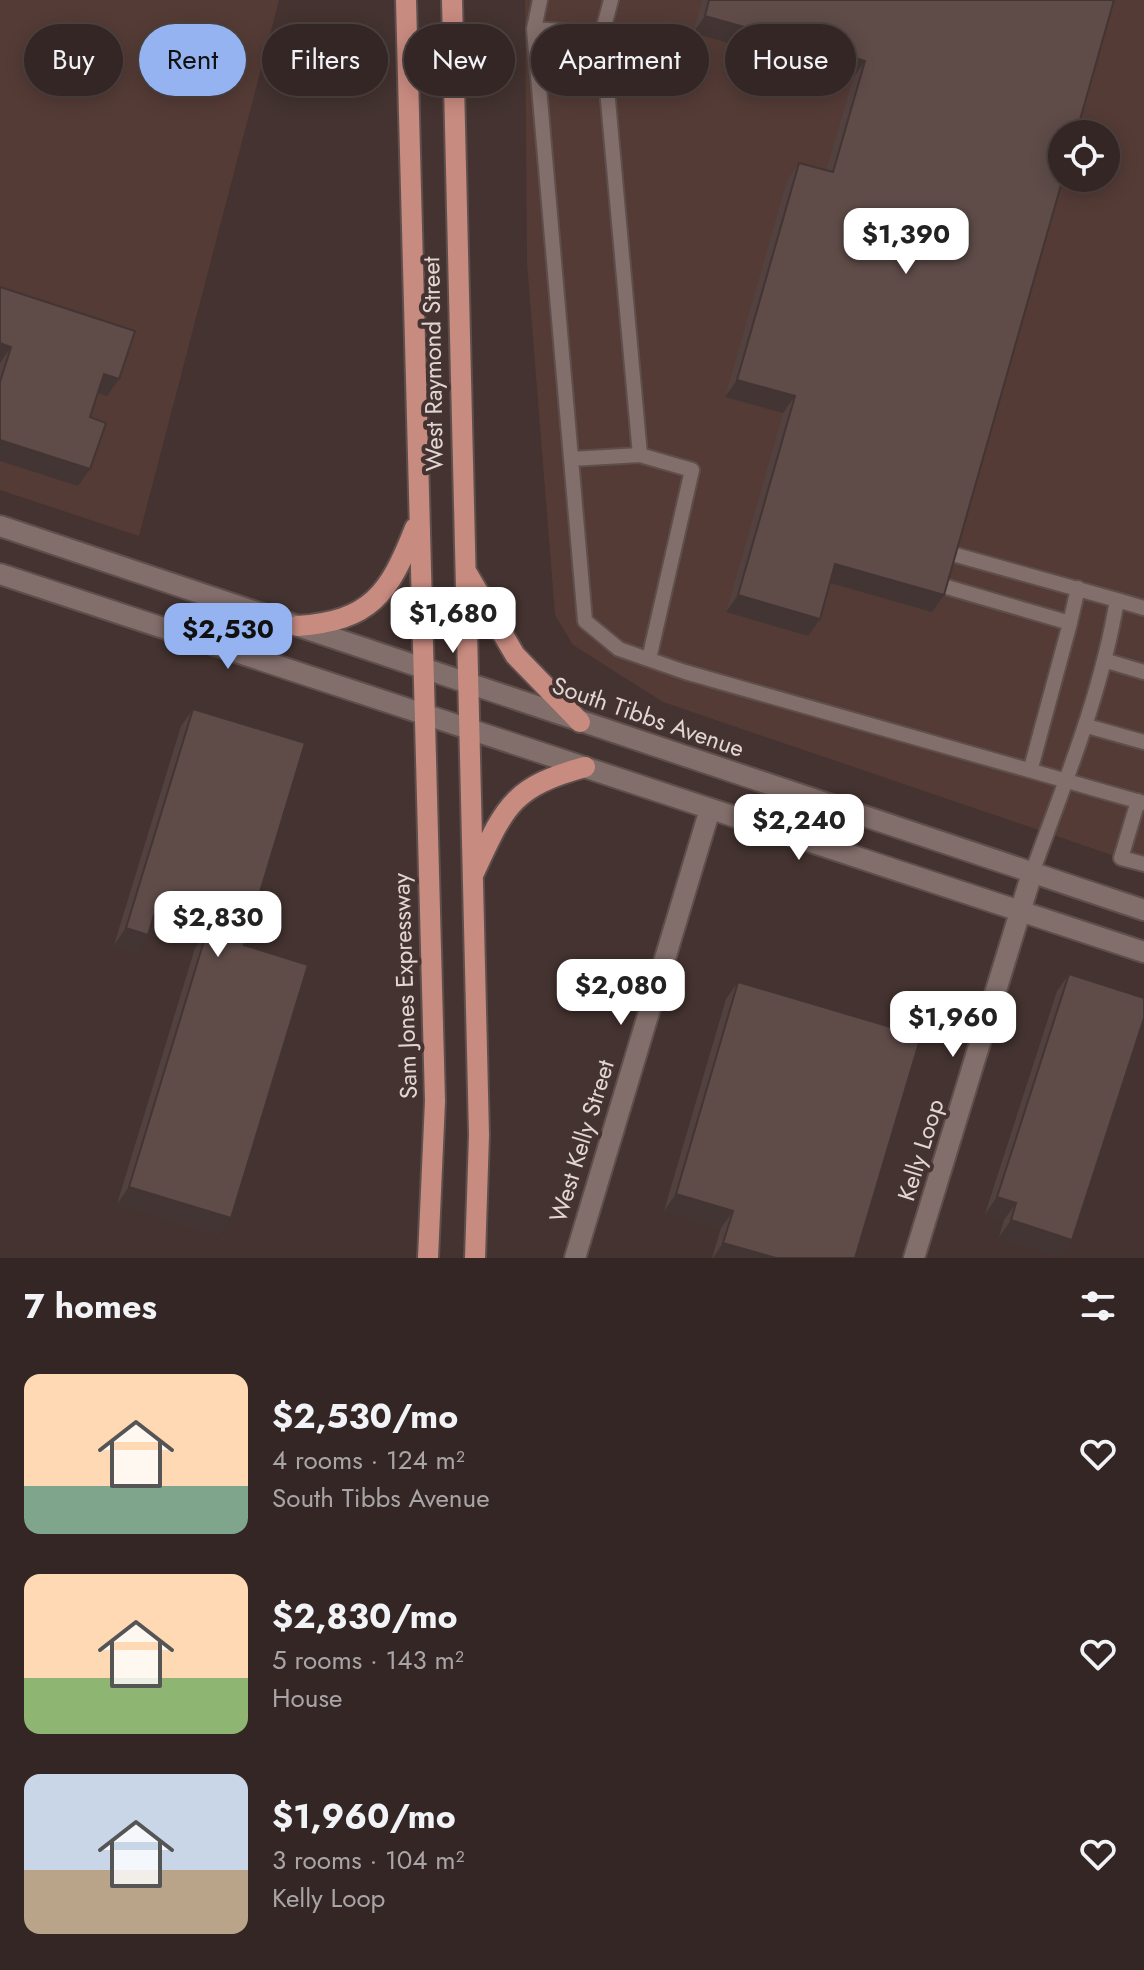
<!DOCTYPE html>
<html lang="en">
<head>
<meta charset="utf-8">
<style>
  :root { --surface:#332624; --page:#3b2e2c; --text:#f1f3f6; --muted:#a9a5a6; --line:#4e4341; --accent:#95b2f1 }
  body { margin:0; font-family:Jost,sans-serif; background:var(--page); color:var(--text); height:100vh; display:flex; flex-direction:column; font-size:30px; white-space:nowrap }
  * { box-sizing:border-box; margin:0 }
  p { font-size:26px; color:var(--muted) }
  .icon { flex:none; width:44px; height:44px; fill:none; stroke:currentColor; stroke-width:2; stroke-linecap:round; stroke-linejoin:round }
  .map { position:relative; height:1258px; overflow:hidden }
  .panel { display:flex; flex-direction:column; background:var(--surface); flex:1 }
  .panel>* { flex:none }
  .hud { position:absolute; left:24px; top:24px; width:1096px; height:72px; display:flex; gap:16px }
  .tools { position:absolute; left:1048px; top:120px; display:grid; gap:16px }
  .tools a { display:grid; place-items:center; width:72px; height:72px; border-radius:50%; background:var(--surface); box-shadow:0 4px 20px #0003,0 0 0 2px var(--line); font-size:40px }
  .price { position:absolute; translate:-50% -68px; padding:0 18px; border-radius:16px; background:#fff; color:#222; font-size:26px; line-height:52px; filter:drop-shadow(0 2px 4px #0008) }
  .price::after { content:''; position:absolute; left:50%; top:48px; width:24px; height:18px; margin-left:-12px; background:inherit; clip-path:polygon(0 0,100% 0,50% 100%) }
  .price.current { background:var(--accent); color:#111 }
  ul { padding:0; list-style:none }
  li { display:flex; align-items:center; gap:24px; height:200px; padding:0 24px }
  li span { display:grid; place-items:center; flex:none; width:224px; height:160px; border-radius:16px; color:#555 }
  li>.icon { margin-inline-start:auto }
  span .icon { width:96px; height:96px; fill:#fffc; stroke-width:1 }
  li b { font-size:34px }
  h2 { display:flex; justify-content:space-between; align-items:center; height:96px; padding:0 24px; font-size:34px }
  .tag { padding:0 28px; border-radius:36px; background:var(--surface); box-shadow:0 4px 20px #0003,0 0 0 2px var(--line); font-size:28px; line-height:72px }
  .tag.current { background:var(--accent); color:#111 }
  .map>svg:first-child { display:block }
  .built { fill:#543b36; fill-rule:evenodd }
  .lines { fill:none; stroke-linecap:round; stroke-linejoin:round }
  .lane-casing { stroke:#5e4f4c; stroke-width:18 }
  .street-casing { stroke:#5e4f4c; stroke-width:24 }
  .secondary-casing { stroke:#5e4f4c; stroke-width:24 }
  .primary-casing { stroke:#5e4f4c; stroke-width:24 }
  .lane { stroke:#826e6a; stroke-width:14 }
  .street { stroke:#826e6a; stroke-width:20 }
  .secondary { stroke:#826e6a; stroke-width:20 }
  .primary { stroke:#c88b80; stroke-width:20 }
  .wall { fill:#52413f }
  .shaded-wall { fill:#423533 }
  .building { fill:#5f4c49; stroke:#423533; stroke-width:2 }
  .labels { text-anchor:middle; stroke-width:8; stroke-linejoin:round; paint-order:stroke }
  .street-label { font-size:24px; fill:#e2d6d4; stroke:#443330 }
</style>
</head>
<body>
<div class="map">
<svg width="1144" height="1258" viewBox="0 0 1144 1258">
  <rect width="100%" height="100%" fill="#443330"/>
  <path class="built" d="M0,0H279L139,536L0,490Z
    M525,0H1144V866L663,702L573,645L555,615L527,263ZM1062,134H1106V178H1062Z"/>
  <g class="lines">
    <g class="lane-casing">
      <path id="lane" d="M540,0L534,29L585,621L619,649L685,672L1144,803
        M611,0L602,34L640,455
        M534,29L602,34
        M571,459L640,455L692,470L649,659
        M949,553L1117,600C1101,695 1065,782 1032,873
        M940,585L1070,623L1031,768
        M1117,600L1144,608
        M1070,623L1078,588
        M1107,661L1144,672
        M1087,726L1144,742
        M1138,801L1121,858L1144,864"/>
    </g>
    <g class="street-casing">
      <path id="street" d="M575,1258L710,809
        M914,1258L1032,873"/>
    </g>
    <g class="secondary-casing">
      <path id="secondary" d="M0,526L1144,910
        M0,574L1144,952"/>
    </g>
    <g class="primary-casing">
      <path id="primary" d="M406,0L435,1101L428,1258
        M452,0L479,1135L475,1258
        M467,573L515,655L580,722
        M297,626C371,621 389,594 415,528
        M474,873C505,807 511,787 585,767"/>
    </g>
    <use href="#lane" class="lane"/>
    <use href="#street" class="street"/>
    <use href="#secondary" class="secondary"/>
    <use href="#primary" class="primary"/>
  </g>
  <path class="wall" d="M702,0H1114L932,612L830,583L808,636L726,612L783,413L725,397L787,180L799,163L826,171L853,78L693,33Z
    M0,287L119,379L107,396L98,393L90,417V469L78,486L0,461Z
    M193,709L244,945L219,1235L117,1204L195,948L148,934L136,952L114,945L181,726Z
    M1069,974L1072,1240L1060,1257L999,1237L1004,1220L985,1214L1057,991Z
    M738,982L855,1258H712L721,1228L664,1211L726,999Z"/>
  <path class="shaded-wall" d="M705,16L865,61L853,78L693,33Z
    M0,343L11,347L0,363Z
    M104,374L119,379L107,396L92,391Z
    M737,380L795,396L783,413L725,397Z
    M0,440L90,469L78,486L0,461Z
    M835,564L944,595L932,612L823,581Z
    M738,595L820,619L808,636L726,612Z
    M154,915L207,931L195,948L142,932Z
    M126,928L148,935L136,952L114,945Z
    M129,1187L231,1218L219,1235L117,1204Z
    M676,1194L733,1211L721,1228L664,1211Z
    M997,1197L1016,1203L1004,1220L985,1214Z
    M1011,1220L1072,1240L1060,1257L999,1237Z
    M723,1243L776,1258H713Z"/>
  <path class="building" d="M709,0H1114L1076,134H1062V178H1063L944,595L835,564L820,619L738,595L795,396L737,380L799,163L833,172L865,61L705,16Z
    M0,287L135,331L119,379L104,374L90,417L106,423L90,469L0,440V382L11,347L0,343Z
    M193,709L305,743L244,945L308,965L231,1218L129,1187L207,931L154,915L148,935L126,928Z
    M1069,974L1144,998V1018L1072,1240L1011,1220L1016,1203L997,1197Z
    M738,982L921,1036L855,1258H776L723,1243L733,1211L676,1194Z"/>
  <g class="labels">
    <g class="street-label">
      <text transform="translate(433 364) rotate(-91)" y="8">West Raymond Street</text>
      <text transform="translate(648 717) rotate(19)" y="8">South Tibbs Avenue</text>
      <text transform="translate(405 986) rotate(-92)" y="8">Sam Jones Expressway</text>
      <text transform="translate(582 1141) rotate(-73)" y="8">West Kelly Street</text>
      <text transform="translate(921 1150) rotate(-73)" y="8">Kelly Loop</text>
    </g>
  </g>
</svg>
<div class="tools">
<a><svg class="icon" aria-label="locate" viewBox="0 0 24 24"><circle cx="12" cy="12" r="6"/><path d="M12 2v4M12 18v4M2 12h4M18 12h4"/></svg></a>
</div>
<b class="price" style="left:906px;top:276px">$1,390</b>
<b class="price" style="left:453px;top:655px">$1,680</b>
<b class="price current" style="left:228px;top:671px">$2,530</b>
<b class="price" style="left:799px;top:862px">$2,240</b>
<b class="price" style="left:218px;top:959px">$2,830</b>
<b class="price" style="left:621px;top:1027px">$2,080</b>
<b class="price" style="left:953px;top:1059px">$1,960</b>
<div class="hud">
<a class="tag">Buy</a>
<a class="tag current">Rent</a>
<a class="tag">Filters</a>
<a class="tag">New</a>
<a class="tag">Apartment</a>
<a class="tag">House</a>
</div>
</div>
<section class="panel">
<h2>7 homes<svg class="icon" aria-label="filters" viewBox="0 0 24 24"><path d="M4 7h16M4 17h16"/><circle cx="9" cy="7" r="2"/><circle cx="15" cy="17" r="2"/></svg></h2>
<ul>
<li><span style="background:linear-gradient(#ffd9b3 70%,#7fa58c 0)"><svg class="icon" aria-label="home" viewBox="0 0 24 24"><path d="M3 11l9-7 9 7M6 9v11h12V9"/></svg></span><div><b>$2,530/mo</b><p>4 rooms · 124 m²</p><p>South Tibbs Avenue</p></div><svg class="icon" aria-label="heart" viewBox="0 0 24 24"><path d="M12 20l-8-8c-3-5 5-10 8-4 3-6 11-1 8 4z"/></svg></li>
<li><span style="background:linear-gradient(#ffd9b3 65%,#8fb573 0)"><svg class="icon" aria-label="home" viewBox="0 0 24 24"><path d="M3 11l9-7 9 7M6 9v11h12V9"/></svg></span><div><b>$2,830/mo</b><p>5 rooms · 143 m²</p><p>House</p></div><svg class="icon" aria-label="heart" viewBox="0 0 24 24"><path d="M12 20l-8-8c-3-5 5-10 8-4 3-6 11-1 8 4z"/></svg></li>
<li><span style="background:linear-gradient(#c9d6e8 60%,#b9a48a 0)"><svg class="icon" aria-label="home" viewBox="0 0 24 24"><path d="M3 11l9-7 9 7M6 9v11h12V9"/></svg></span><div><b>$1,960/mo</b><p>3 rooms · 104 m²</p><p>Kelly Loop</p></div><svg class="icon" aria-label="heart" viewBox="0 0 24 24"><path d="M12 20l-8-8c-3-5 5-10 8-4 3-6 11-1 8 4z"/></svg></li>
</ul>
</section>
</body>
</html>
